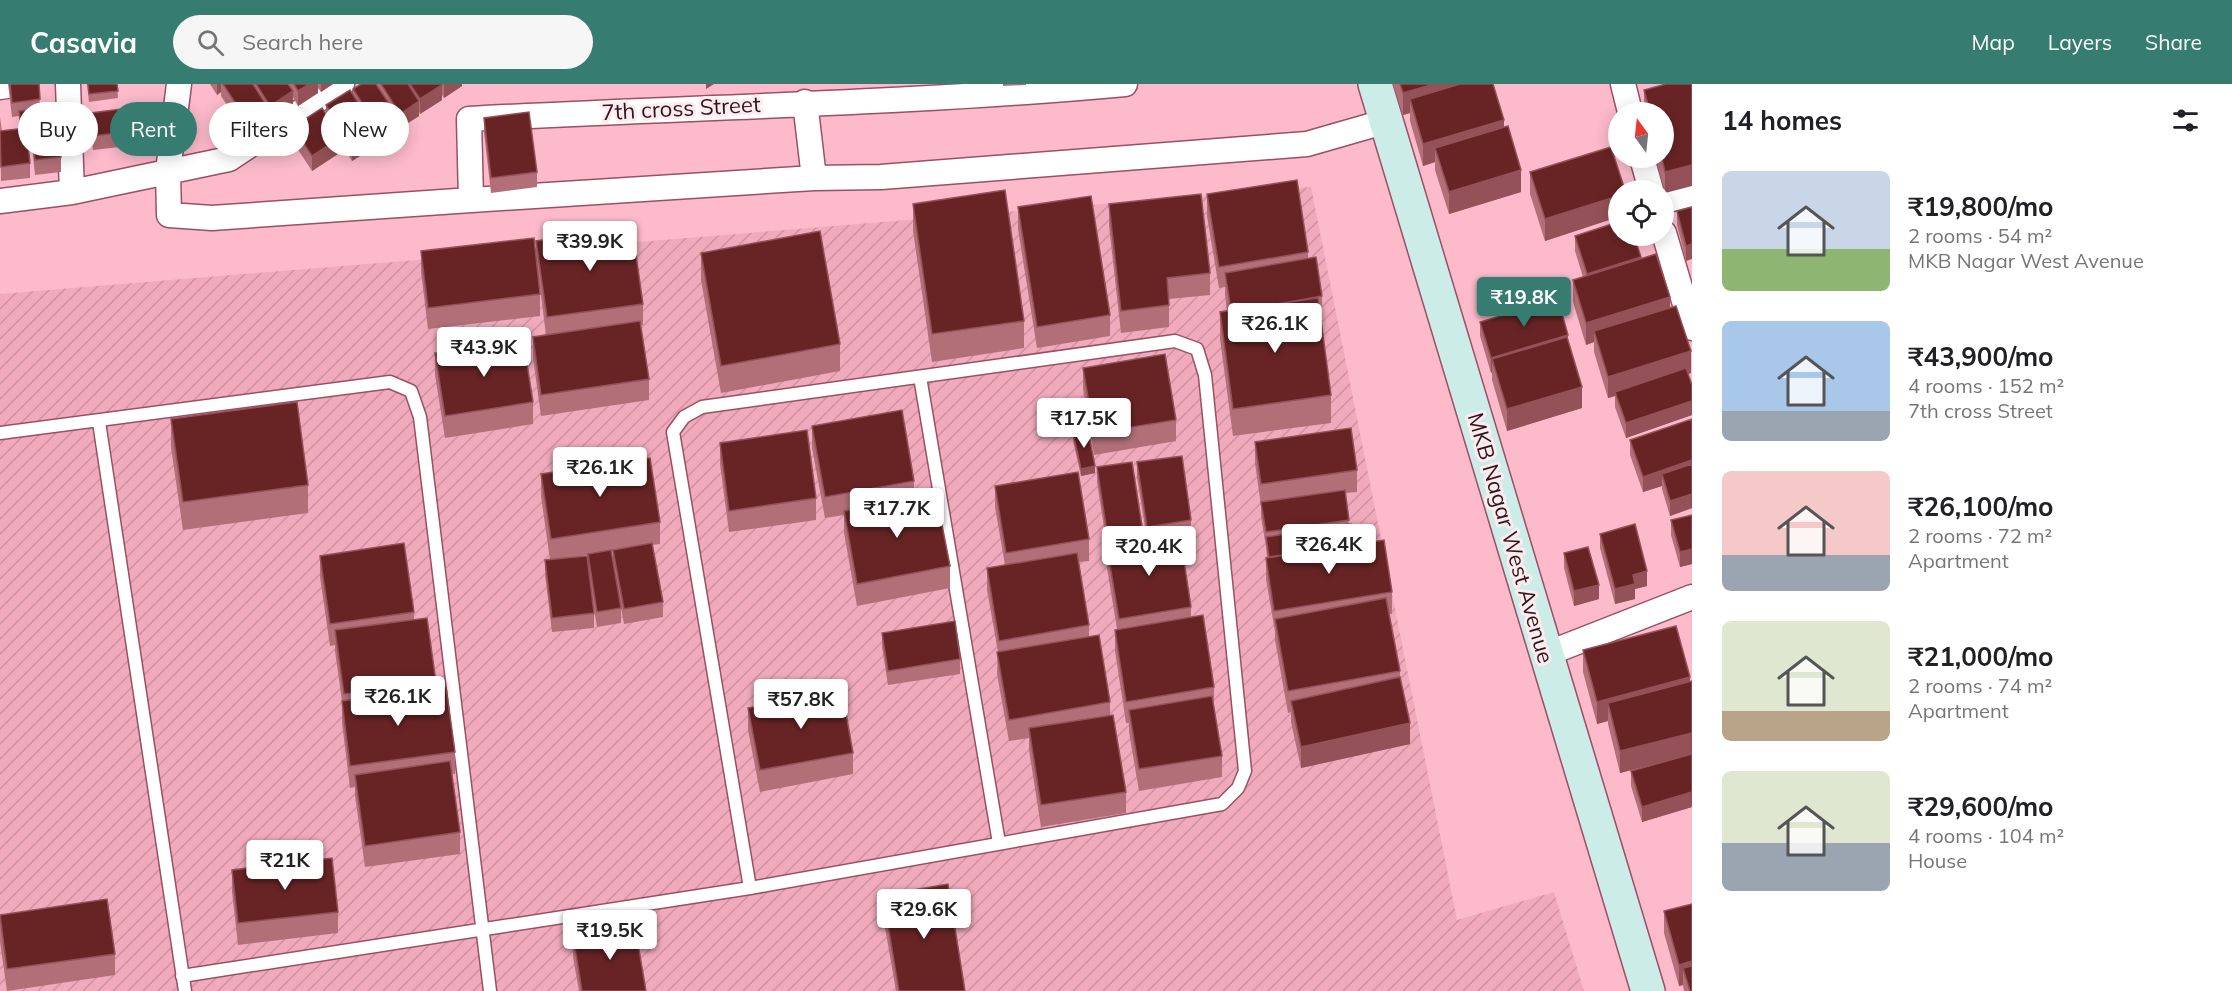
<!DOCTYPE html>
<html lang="en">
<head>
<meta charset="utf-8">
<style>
  :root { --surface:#fff; --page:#f6f6f6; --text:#202124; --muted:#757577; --accent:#367c71 }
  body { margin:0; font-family:Mulish,sans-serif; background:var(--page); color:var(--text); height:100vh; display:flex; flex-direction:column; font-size:22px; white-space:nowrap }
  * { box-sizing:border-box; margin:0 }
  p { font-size:20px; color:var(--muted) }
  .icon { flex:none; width:33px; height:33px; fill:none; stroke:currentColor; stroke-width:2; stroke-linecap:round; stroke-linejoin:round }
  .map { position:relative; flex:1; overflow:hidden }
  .side { display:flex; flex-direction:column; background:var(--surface); width:540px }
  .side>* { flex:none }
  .banner { position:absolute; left:18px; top:18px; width:570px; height:54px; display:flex; gap:12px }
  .needle { width:39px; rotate:345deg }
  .fabs { position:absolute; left:1608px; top:18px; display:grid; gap:12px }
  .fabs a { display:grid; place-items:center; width:66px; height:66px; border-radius:50%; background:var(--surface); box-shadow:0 3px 15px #0003; font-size:30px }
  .price { position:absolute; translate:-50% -51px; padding:0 14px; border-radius:6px; background:#fff; color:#222; font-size:20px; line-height:39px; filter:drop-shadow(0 2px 3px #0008) }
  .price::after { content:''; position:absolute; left:50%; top:36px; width:18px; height:14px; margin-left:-9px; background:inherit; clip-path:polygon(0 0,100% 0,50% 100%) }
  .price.active { background:var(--accent); color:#fff }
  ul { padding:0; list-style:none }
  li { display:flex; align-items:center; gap:18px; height:150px; padding:0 30px }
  li span { display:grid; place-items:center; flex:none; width:168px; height:120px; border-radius:9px; color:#555 }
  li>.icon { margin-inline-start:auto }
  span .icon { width:72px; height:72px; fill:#fffc; stroke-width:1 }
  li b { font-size:26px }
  h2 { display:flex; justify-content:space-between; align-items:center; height:72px; padding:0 30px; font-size:26px }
  .pill { padding:0 21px; border-radius:27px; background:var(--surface); box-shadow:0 3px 15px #0003; font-size:21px; line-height:54px }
  .pill.active { background:var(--accent); color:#fff }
  header { display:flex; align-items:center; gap:36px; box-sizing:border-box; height:84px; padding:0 30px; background:var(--accent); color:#fff }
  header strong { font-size:28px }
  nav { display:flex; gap:33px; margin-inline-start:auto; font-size:21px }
  .search { width:420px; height:54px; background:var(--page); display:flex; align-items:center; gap:15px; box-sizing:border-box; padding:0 21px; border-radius:33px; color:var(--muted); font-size:22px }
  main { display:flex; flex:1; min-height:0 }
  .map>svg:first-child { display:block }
  .industrial { fill:url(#industrial-furrows) }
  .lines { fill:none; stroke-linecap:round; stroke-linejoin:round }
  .lane-casing { stroke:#985065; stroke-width:15 }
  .street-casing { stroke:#985065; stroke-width:27 }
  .secondary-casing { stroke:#985065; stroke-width:36 }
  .lane { stroke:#fff; stroke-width:12 }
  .street { stroke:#fff; stroke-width:24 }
  .secondary { stroke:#cbece7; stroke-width:33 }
  .wall { fill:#b26f78; fill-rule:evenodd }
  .shaded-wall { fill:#945157 }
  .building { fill:#682425; stroke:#945157; stroke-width:1.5 }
  .labels { text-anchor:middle; stroke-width:6; stroke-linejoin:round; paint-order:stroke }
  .street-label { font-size:22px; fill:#31131c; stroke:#fcebef }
</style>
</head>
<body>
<header>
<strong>Casavia</strong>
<div class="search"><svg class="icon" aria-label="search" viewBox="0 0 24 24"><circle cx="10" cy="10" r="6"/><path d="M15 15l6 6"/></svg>Search here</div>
<nav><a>Map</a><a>Layers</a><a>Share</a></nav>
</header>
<main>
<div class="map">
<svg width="1692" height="907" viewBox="0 0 1692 907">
  <defs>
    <pattern id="industrial-furrows" width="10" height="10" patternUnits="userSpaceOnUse" patternTransform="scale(1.5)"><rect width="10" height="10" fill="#f0aabb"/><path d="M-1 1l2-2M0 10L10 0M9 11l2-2" fill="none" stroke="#ce91a0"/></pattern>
  </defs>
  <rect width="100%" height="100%" fill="#fcbacb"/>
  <path class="industrial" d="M1311,103L1457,836L1554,808L1584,907H0V210Z"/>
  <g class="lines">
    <g class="lane-casing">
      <path id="lane" d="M920,293L999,759
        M99,338L185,907
        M0,349L390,298L411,307L420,333L490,907
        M182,892L750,804L1222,720L1238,704L1245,687L1205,291L1197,265L1175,257L702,323L684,333L673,348L750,804"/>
    </g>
    <g class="street-casing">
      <path id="street" d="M68,0L72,108
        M179,0L168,87L169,131L212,134L471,116L469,35C688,23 907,20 1125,0
        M1623,0L1630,28
        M0,3L21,0
        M805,18L814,94L881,93L1307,60L1387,37
        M1642,74L1651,106
        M471,116L814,94
        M0,117L72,108L229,75L342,0
        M1664,117L1692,110
        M1664,149L1692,244
        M1544,571L1692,513"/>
    </g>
    <g class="secondary-casing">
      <path id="secondary" d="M1375,0C1466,302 1555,605 1648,907"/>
    </g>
    <use href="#lane" class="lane"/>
    <use href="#street" class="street"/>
    <use href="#secondary" class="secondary"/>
  </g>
  <path class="wall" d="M8,0H39L40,25L51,38L61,73V88L35,91L31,51L27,52L30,79V94L1,97L0,33L2,47L21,45L19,32L12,33Z
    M87,0H117L118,14L89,18Z
    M210,0H333L321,8L318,4V9L298,22L293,13V22L270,36L268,33V38L247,52L221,12V8L217,11Z
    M361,0H462V2L444,14L442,11V16L420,30L419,28V32L400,44L398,42V48L379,60L376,55V62L352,77L341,59V68L312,87L293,58V43L326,30V21L353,11V5Z
    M1003,0H1026V1L1003,2Z
    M1393,0H1493L1521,108L1449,130L1435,86V78L1423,82L1410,37V29L1403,31Z
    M1666,0L1665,109L1656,74H1664V28H1644V6Z
    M91,29L164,43V58L93,66L91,44Z
    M484,34L537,88V103L491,109L484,49Z
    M1530,88L1618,106V133L1545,157L1530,110Z
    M1207,110L1308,168V175L1322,212V233L1321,234L1331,311V339L1233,352L1220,255V228L1227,227L1225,211V203L1219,204L1207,132Z
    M913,120L1024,237V264L932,278L913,147Z
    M1109,120L1210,189V211L1169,215V243L1121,249L1109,142Z
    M1018,123L1110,231V252L1037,264L1018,145Z
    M1692,123L1686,177L1677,141V127Z
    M1575,152L1641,175L1670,224L1691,289L1688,290L1692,301V331L1626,354L1615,323V312L1608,314L1594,268V258L1586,261L1573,218V196L1583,193L1575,167Z
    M536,157L643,220V241H641L649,295V316L541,332L533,274V253L546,251L539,196L540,210V232L428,245L421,188V167L536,174Z
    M701,169L840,260V287L721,309L701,196Z
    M1480,238L1568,257L1582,324L1507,347L1492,296V288L1491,289L1480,252Z
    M435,269L533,318V340L445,354L435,291Z
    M1083,284L1176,336V357L1094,371L1083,305Z
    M171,335L308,401V429L183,446L171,363Z
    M1692,335V424L1670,432L1662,405V402L1643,408L1630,371V356Z
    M812,342L914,397V414L950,482V504L857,522L844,449V431L825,434L812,364Z
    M1073,349L1095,389L1081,392L1073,357Z
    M1255,358L1357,386V408L1345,409L1349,440L1354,460L1392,508V530H1389L1400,587V593L1410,660L1301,684L1291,638V628L1288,629L1275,556V548L1266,495V474H1267L1266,463L1261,433V422L1255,379Z
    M720,359L816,414V436L729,448L720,380Z
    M1137,378L1191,436V451L1180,453L1191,523V533L1214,603V625L1222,672V693L1139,707L1129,648V639H1126L1115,567V546L1117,545L1107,484V463L1097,398V383L1142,442V457L1147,456L1137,393Z
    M541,390L660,438V460L652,461L663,518V533L624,540L616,497L621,524V539L597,543L590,499L594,529V544L552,548L545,491V476H550L541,412ZM611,467H613V479ZM588,471V479L569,474Z
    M995,402L1089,455V477L1079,478L1089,541V553L1110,618V632L1126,708V729L1041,743L1029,666V654L1009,657L997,590L998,568L987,506V484L1005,481L995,423Z
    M1692,431V480L1680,483L1671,451V436Z
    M1600,450L1647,502L1635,505V515L1615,520L1600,464Z
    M1564,469L1599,515L1574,522L1564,484Z
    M320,472L414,528V535L436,598V605L455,668V690H452L460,748V770L365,783L355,712V703L350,704L342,639V617L335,567V561L330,562L320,493Z
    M882,549L960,575V590L888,601L882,563Z
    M1583,566L1690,597L1692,723L1642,738L1631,702V687L1686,672L1620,689L1608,640V637L1597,640L1583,588Z
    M748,624L853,669V690L760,708L748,646Z
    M232,786L338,828V849L238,861L232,808Z
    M883,811L965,907H896L883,832Z
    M1664,827L1692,907H1684L1683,901L1679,902L1664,849Z
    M0,831L115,870V891L7,907L0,858Z
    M573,851L646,907H579L573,873Z"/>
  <path class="shaded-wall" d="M217,0H221V8L217,11Z
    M309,0H318V9L298,22V7Z
    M321,0H333L321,8Z
    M444,0H462V2L444,14Z
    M706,0H714L706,5Z
    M1434,0H1489L1410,15V29L1403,31V9Z
    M442,1V16L420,30V15Z
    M293,7V22L270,36V22Z
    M419,17V32L400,44V30Z
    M268,24V38L247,52V37Z
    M398,33V48L379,60V45Z
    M1504,36V57L1435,64V78L1423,82V60Z
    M376,47V62L352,77V62Z
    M341,53V68L312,87V72Z
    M1692,81V102L1665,109V88Z
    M1521,86V108L1449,130V108Z
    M1618,112V133L1545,157V135Z
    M1692,160V175L1686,177V162Z
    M1641,173V188L1587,205V190Z
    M1670,213V235L1594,247V258L1586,261V239Z
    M1568,251V266L1492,275V288L1491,289V274Z
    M1691,267V289L1616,312L1615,308V312L1608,314V293Z
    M1582,303V324L1507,347V325Z
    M1692,317V331L1626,354V339Z
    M1692,376V391L1662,390V402L1643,408V393Z
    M1095,382V389L1081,392V385Z
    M1692,410V424L1670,432V417Z
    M1692,465V480L1680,483V468Z
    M1647,487V502L1635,505V515L1615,520V505L1633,491Z
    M1599,501V515L1574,522V507Z
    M1690,593V615L1608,619V637L1597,640V618Z
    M1410,639V660L1301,684V663Z
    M1692,649V670L1620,689V667Z
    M1692,708V723L1642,738V723Z
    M1692,877V898L1683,884V901L1679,902V881Z"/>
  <path class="building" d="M10,0H39L40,15L12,19Z
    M88,0H117L118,7L89,10Z
    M223,0H253L268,24L247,37Z
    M256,0H288L293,7L270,22Z
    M294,0H309L298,7Z
    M361,0H376L398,33L379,45L353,5Z
    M381,0H408L419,17L400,30Z
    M410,0H441L442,1L420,15Z
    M1400,0H1434L1403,9Z
    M1460,0H1493L1504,36L1423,60L1410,15Z
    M1666,0H1692V81L1665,88L1662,74H1664V28H1650L1644,6Z
    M350,6L376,47L352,62L326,21Z
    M161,20L164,43L93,52L91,29Z
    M49,24L51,38L31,40L32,43L21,44L19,27Z
    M322,24L341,53L312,72L293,43Z
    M529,28L537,88L491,94L484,34Z
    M57,37L61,73L35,76L31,40Z
    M1508,42L1521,86L1449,108L1435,64Z
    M26,44L30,79L1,83L0,47Z
    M1611,63L1625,106H1618V112L1545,135L1530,88Z
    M1297,96L1308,168L1219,183L1207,110Z
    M1005,106L1024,237L932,250L913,120Z
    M1201,110L1210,189L1167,194L1169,221L1121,227L1109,120Z
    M1091,112L1110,231L1037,243L1018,123Z
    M1692,123V160L1686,162L1677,127Z
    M1618,138V152H1634L1641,173L1587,190L1575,152Z
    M632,143L643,220L547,233L536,157Z
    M820,147L840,260L721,282L701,169Z
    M534,154L540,210L428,224L421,167Z
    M1656,170L1670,213L1586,239L1573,196Z
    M1316,173L1322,212L1278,220L1231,226L1225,189Z
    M1318,214L1331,311L1233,325L1220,228Z
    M1558,215L1568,251L1491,274L1480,238Z
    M1676,222L1691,267L1608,293L1594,247Z
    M640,237L649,295L541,311L533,253Z
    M1567,253L1582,303L1507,325L1492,275Z
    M523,255L533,318L445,332L435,269Z
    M1165,270L1176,336L1094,349L1083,284Z
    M1686,284L1692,301V317L1626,339L1615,308Z
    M297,318L308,401L183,418L171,335Z
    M902,326L914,397L825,413L812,342Z
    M1692,335V376L1643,393L1630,356Z
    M1351,344L1357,386L1261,400L1255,358Z
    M807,346L816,414L729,427L720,359Z
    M1088,346L1095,382L1081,385L1073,349Z
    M1182,372L1191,436L1147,443L1137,378Z
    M650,374L660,438L551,455L541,390Z
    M1132,378L1142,442L1107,448L1097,383Z
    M1692,380V410L1670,417L1662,390Z
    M1078,388L1089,455L1006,469L995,402Z
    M1345,406L1349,436L1266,448L1261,418Z
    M936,410L950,482L857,500L844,427Z
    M1692,431V465L1680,468L1671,436Z
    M1351,440L1354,460L1269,473L1266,453Z
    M1635,440L1647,487L1633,491L1635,500L1615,505L1600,450Z
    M1180,451L1191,523L1119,535L1107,463Z
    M1384,456L1392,508L1274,527L1266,474Z
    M404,459L414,528L330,540L320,472Z
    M652,459L663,518L624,525L613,466Z
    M1588,463L1599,501L1574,507L1564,469Z
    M611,466L621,524L597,528L588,470Z
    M1077,469L1089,541L999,557L987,484Z
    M587,472L594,529L552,534L545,476Z
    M1386,514L1400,587L1288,607L1275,535Z
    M1203,531L1214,603L1126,618L1115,546Z
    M427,534L436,598L344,610L335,546Z
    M955,537L960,575L888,587L882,549Z
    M1676,542L1690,593L1597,618L1583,566Z
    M1099,551L1110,618L1009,636L997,568Z
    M1400,593L1410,639L1301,663L1291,617Z
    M1692,597V649L1620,667L1608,619Z
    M446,603L455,668L350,682L342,617Z
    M842,607L853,669L760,686L748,624Z
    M1212,612L1222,672L1139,685L1129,626Z
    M1113,631L1126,708L1041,721L1029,644Z
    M1692,670V708L1642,723L1631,687Z
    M450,677L460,748L365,762L355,691Z
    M332,774L338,828L238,839L232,786Z
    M948,800L965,907H899L883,811Z
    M107,815L115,870L7,885L0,831Z
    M1692,820V877L1679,881L1664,827Z
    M635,842L646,907H582L573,851Z
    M1692,882V907H1690L1683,884Z"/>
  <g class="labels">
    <g class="street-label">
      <text transform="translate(681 24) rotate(-3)" y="8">7th cross Street</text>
      <text transform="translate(1511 454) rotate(74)" y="8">MKB Nagar West Avenue</text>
    </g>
  </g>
</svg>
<div class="fabs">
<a><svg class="needle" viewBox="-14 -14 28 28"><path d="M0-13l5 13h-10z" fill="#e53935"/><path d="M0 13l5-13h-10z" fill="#757577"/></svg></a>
<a><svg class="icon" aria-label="locate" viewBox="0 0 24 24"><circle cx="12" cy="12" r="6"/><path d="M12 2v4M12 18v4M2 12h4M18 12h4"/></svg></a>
</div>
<b class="price" style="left:590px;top:188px">₹39.9K</b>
<b class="price active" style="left:1524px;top:244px">₹19.8K</b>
<b class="price" style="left:1275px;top:270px">₹26.1K</b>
<b class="price" style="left:484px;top:294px">₹43.9K</b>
<b class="price" style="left:1084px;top:365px">₹17.5K</b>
<b class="price" style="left:600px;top:414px">₹26.1K</b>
<b class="price" style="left:897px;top:455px">₹17.7K</b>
<b class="price" style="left:1329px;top:491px">₹26.4K</b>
<b class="price" style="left:1149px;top:493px">₹20.4K</b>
<b class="price" style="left:398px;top:643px">₹26.1K</b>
<b class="price" style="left:801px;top:646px">₹57.8K</b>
<b class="price" style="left:285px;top:807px">₹21K</b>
<b class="price" style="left:924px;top:856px">₹29.6K</b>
<b class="price" style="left:610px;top:877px">₹19.5K</b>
<div class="banner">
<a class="pill">Buy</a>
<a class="pill active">Rent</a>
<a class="pill">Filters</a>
<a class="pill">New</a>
</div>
</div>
<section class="side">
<h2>14 homes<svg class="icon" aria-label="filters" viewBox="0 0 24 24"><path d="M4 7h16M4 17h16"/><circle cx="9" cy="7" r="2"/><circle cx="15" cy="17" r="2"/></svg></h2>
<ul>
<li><span style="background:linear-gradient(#c9d6e8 65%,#8fb573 0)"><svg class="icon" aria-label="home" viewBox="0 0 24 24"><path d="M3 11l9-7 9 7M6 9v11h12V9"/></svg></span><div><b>₹19,800/mo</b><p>2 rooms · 54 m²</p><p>MKB Nagar West Avenue</p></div></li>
<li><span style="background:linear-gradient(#a9c7e8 75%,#9aa5b1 0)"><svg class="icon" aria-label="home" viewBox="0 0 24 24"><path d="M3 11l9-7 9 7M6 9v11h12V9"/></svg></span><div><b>₹43,900/mo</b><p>4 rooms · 152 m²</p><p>7th cross Street</p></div></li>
<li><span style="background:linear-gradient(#f6c9c9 70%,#9aa5b1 0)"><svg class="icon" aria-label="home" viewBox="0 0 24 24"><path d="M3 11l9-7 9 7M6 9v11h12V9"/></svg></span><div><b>₹26,100/mo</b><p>2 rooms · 72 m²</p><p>Apartment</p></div></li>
<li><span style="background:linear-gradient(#dfe7d0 75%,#b9a48a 0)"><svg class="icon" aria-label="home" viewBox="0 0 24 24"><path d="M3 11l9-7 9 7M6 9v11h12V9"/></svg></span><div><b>₹21,000/mo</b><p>2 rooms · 74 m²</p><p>Apartment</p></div></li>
<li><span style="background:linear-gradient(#dfe7d0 60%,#9aa5b1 0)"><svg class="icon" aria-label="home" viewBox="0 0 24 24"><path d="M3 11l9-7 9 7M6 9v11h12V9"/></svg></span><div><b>₹29,600/mo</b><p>4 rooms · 104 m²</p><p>House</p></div></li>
</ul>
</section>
</main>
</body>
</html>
